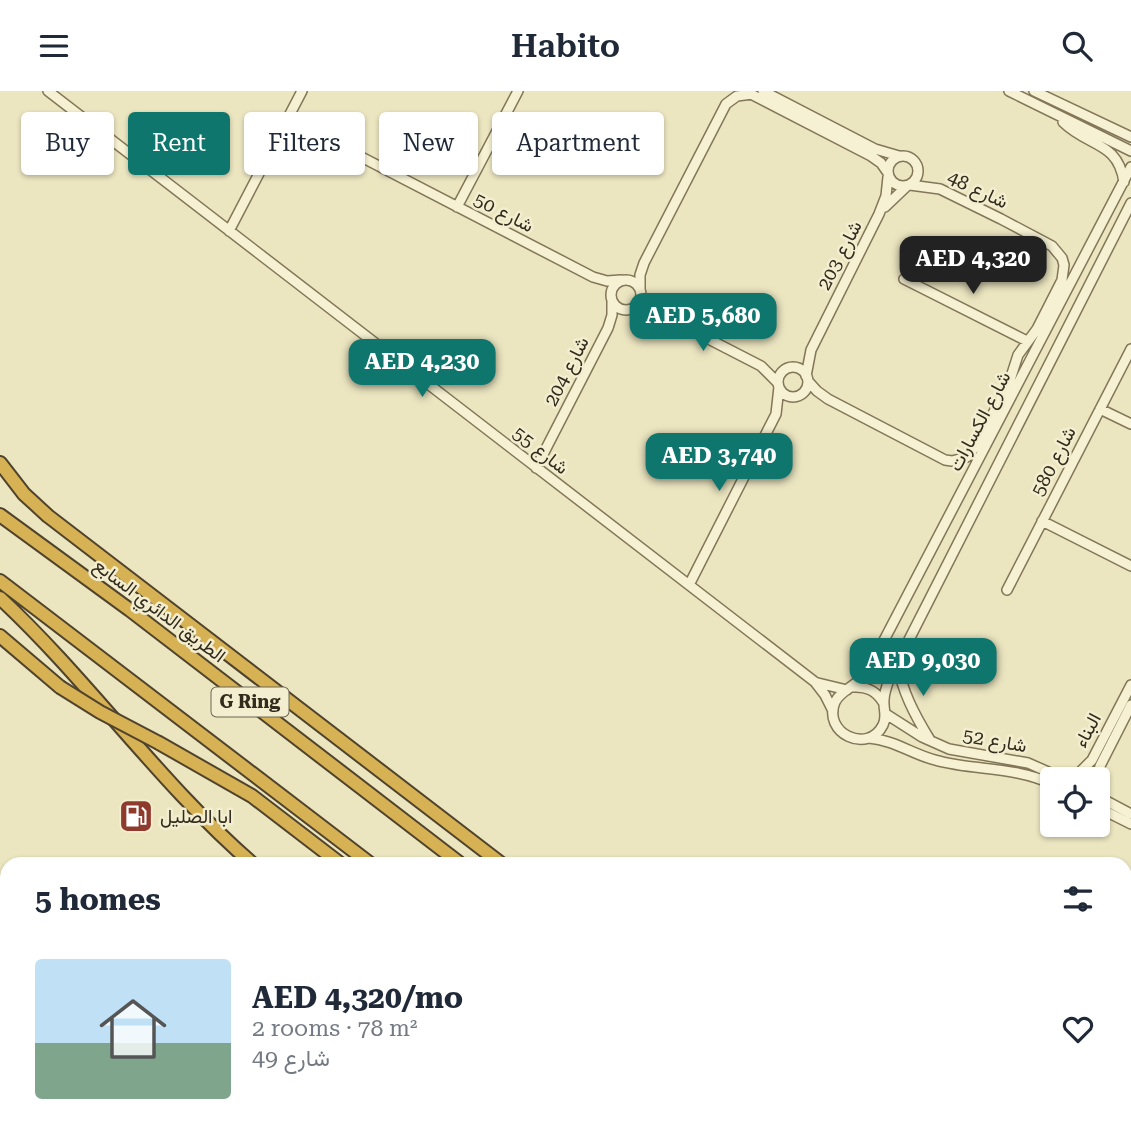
<!DOCTYPE html>
<html lang="en">
<head>
<meta charset="utf-8">
<style>
  :root { --surface:#fff; --page:#f2f2f3; --text:#1f2937; --muted:#747a83; --accent:#0f766e }
  body { margin:0; font-family:"Roboto Serif",Vazirmatn,serif; background:var(--page); color:var(--text); height:100vh; display:flex; flex-direction:column; font-size:26px; white-space:nowrap }
  * { box-sizing:border-box; margin:0 }
  p { font-size:23px; color:var(--muted) }
  .icon { flex:none; width:38px; height:38px; fill:none; stroke:currentColor; stroke-width:2; stroke-linecap:round; stroke-linejoin:round }
  .map { position:relative; flex:1; overflow:hidden }
  .side { position:absolute; left:0px; top:766px; width:1132px; height:275px; display:flex; flex-direction:column; background:var(--surface); border-radius:21px 21px 0 0; box-shadow:0 2px 5px #0004 }
  .side>* { flex:none }
  .banner { position:absolute; left:21px; top:21px; width:700px; height:63px; display:flex; gap:14px }
  .controls { position:absolute; left:1040px; top:676px; display:grid; gap:14px }
  .controls a { display:grid; place-items:center; width:70px; height:70px; border-radius:7px; background:var(--surface); box-shadow:0 2px 5px #0004; font-size:35px }
  .price { position:absolute; translate:-50% -60px; padding:0 16px; border-radius:14px; background:var(--accent); color:#fff; font-size:23px; line-height:46px; filter:drop-shadow(0 2px 4px #0008) }
  .price::after { content:''; position:absolute; left:50%; top:42px; width:21px; height:16px; margin-left:-10px; background:inherit; clip-path:polygon(0 0,100% 0,50% 100%) }
  .price.current { background:#222; color:#fff }
  ul { padding:0; list-style:none }
  li { display:flex; align-items:center; gap:21px; height:175px; padding:0 35px }
  li span { display:grid; place-items:center; flex:none; width:196px; height:140px; border-radius:7px; color:#555 }
  li>.icon { margin-inline-start:auto }
  span .icon { width:84px; height:84px; fill:#fffc; stroke-width:1 }
  li b { font-size:30px }
  h2 { display:flex; justify-content:space-between; align-items:center; height:84px; padding:0 35px; font-size:30px }
  .pill { padding:0 24px; border-radius:7px; background:var(--surface); box-shadow:0 2px 5px #0004; font-size:24px; line-height:63px }
  .pill.current { background:var(--accent); color:#fff }
  header { display:flex; justify-content:space-between; align-items:center; height:91px; padding:0 35px; background:var(--surface); font-size:32px; font-weight:600 }
  .map>svg:first-child { display:block }
  .lines { fill:none; stroke-linecap:round; stroke-linejoin:round }
  .minor-casing { stroke:#837659; stroke-width:12 }
  .highway-casing { stroke:#50432d; stroke-width:16 }
  .minor { stroke:#f6f1d2; stroke-width:9 }
  .highway { stroke:#d6b254; stroke-width:12 }
  .highway-bridge-casing { stroke:#50432d; stroke-width:16; stroke-linecap:butt }
  .highway-bridge { stroke:#d6b254; stroke-width:12 }
  .labels { text-anchor:middle; stroke-width:5; stroke-linejoin:round; paint-order:stroke }
  .shield { fill:#f3eecf; stroke:#6d6652; stroke-width:2 }
  .shield-label { font-size:18px; font-weight:bold; fill:#332b1d }
  .street-label { font-size:19px; fill:#332b1d; stroke:#f3eecf }
  .poi-label { font-size:19px; fill:#332b1d; stroke:#f3eecf; text-anchor:start }
</style>
</head>
<body>
<header><svg class="icon" aria-label="menu" viewBox="0 0 24 24"><path d="M4 6h16M4 12h16M4 18h16"/></svg>Habito<svg class="icon" aria-label="search" viewBox="0 0 24 24"><circle cx="10" cy="10" r="6"/><path d="M15 15l6 6"/></svg></header>
<div class="map">
<svg width="1131" height="1040" viewBox="0 0 1131 1040">
  <rect width="100%" height="100%" fill="#ebe5c0"/>
  <g class="lines">
    <g class="minor-casing">
      <path id="minor" d="M48,0L815,591L825,604L833,620
        M763,0L875,58L899,65
        M1009,0L1131,60
        M1034,0L1131,46
        M747,1L871,65L881,72L888,82
        M288,28L593,186L607,190L621,189
        M1063,31C1088,56 1118,50 1124,91
        M888 80a15 15 0 1 1 30 0a15 15 0 1 1-30 0Z
        M1131,76L869,578C859,595 841,598 835,611C822,642 868,664 883,634C887,626 884,620 884,613C883,604 887,594 890,586L1131,112
        M457,116L518,0
        M885,116L907,95
        M229,140L302,0
        M904,188L1027,250
        M611 204a15 15 0 1 1 30 0a15 15 0 1 1-30 0Z
        M640,197V184L644,172L726,13L737,5L752,3
        M633,218H646L658,222L761,275L778,292
        M778 291a15 15 0 1 1 30 0a15 15 0 1 1-30 0Z
        M806,285L811,259L879,123L886,105L888,86
        M808,290L817,300L828,308L945,369L952,370L967,366L976,355L1009,292L1018,264L1037,238L1062,189L1064,174L1062,167L1052,155L1001,128L940,98L910,94
        M1100,318L1131,333
        M536,377L608,237L612,224V211
        M1042,430L1131,475
        M689,494L776,323L779,296
        M1007,499L1131,258
        M897,571C902,600 914,623 930,649
        M818,592L847,599
        M853,596C867,595 876,600 883,611
        M886,623L922,646L949,658L1028,672L1064,688
        M869,647C894,649 912,663 935,669C974,680 1014,675 1052,693
        M1062,687L1079,682L1092,669L1131,594
        M1097,688L1100,675L1131,614
        M1097,705L1131,723
        M1097,716L1131,733
        M0,854L7,844
        M0,1022L7,1027
        M20,1034L32,1040
        M122,1040L125,1034"/>
    </g>
    <g class="highway-casing">
      <path id="highway" d="M0,372L24,403L48,425L503,774
        M0,424L130,519L462,774
        M0,490L372,774
        M0,507C90,591 160,693 254,774
        M0,545L60,596
        M159,652L252,705L342,774
        M668,1034L675,1040
        M709,1034L716,1040
        M802,1034L809,1040
        M843,1034L851,1040"/>
    </g>
    <use href="#minor" class="minor"/>
    <use href="#highway" class="highway"/>
    <g class="highway-bridge-casing">
      <path id="highway-bridge" d="M60,596L100,621L159,652"/>
    </g>
    <use href="#highway-bridge" class="highway-bridge"/>
  </g>
  <defs>
    <g id="fuel-square" transform="scale(1.75)"><rect x="-9" y="-9" width="18" height="18" rx="4" fill="#8e3b2d" stroke="#f3eecf"/><path d="M-5.5-6h7V0h2V4h1.3V-2.5L3-4.5l.8-.8L6-3V5H2.5V1h-1V6h-7ZM-4.2-4.7v3.2H.2V-4.7Z" fill="#fff"/></g>
  </defs>
  <g fill-rule="evenodd">
    <use href="#fuel-square" x="136" y="725"/>
  </g>
  <g class="labels">
    <rect class="shield" x="211.5" y="596.5" width="77" height="29" rx="5"/>
    <g class="shield-label">
      <text x="250" y="617">G Ring</text>
    </g>
    <g class="street-label">
      <text transform="translate(978 98) rotate(25)" y="7">شارع 48</text>
      <text transform="translate(504 121) rotate(27)" y="7">شارع 50</text>
      <text transform="translate(839 164) rotate(-63)" y="7">شارع 203</text>
      <text transform="translate(566 280) rotate(-63)" y="7">شارع 204</text>
      <text transform="translate(979 330) rotate(-62)" y="7">شارع الكسارات</text>
      <text transform="translate(541 359) rotate(38)" y="7">شارع 55</text>
      <text transform="translate(1053 370) rotate(-63)" y="7">شارع 580</text>
      <text transform="translate(160 519) rotate(37)" y="7">الطريق الدائري السابع</text>
      <text transform="translate(1087 639) rotate(-62)" y="7">البناء</text>
      <text transform="translate(995 649) rotate(10)" y="7">شارع 52</text>
    </g>
    <g class="poi-label">
      <text x="160" y="732">ابا الصليل</text>
    </g>
  </g>
</svg>
<div class="controls">
<a><svg class="icon" aria-label="locate" viewBox="0 0 24 24"><circle cx="12" cy="12" r="6"/><path d="M12 2v4M12 18v4M2 12h4M18 12h4"/></svg></a>
</div>
<b class="price current" style="left:973px;top:205px">AED 4,320</b>
<b class="price" style="left:703px;top:262px">AED 5,680</b>
<b class="price" style="left:422px;top:308px">AED 4,230</b>
<b class="price" style="left:719px;top:402px">AED 3,740</b>
<b class="price" style="left:923px;top:607px">AED 9,030</b>
<div class="banner">
<a class="pill">Buy</a>
<a class="pill current">Rent</a>
<a class="pill">Filters</a>
<a class="pill">New</a>
<a class="pill">Apartment</a>
</div>
<section class="side">
<h2>5 homes<svg class="icon" aria-label="filters" viewBox="0 0 24 24"><path d="M4 7h16M4 17h16"/><circle cx="9" cy="7" r="2"/><circle cx="15" cy="17" r="2"/></svg></h2>
<ul>
<li><span style="background:linear-gradient(#bfe0f5 60%,#7fa58c 0)"><svg class="icon" aria-label="home" viewBox="0 0 24 24"><path d="M3 11l9-7 9 7M6 9v11h12V9"/></svg></span><div><b>AED 4,320/mo</b><p>2 rooms · 78 m²</p><p>شارع 49</p></div><svg class="icon" aria-label="heart" viewBox="0 0 24 24"><path d="M12 20l-8-8c-3-5 5-10 8-4 3-6 11-1 8 4z"/></svg></li>
</ul>
</section>
</div>
</body>
</html>
